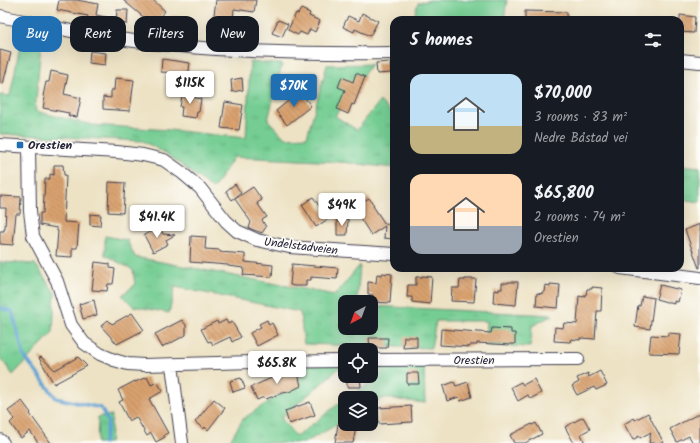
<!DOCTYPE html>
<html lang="en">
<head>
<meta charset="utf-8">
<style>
  :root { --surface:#171b24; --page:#20242c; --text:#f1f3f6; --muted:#9ea1a6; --accent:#1f6fb2 }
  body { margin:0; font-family:Kalam,sans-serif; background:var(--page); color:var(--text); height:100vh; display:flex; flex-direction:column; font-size:15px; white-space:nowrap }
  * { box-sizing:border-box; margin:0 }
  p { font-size:13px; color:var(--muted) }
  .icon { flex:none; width:22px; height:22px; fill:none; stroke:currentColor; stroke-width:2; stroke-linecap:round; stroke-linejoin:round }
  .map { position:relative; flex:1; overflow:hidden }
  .side { position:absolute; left:390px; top:16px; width:294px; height:256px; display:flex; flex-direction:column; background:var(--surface); border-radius:12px; box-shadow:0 4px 16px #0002 }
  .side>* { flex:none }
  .top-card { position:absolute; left:12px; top:16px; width:318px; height:36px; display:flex; gap:8px }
  .needle { width:26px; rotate:221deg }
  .buttons { position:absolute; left:338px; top:295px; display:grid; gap:8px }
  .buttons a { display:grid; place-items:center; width:40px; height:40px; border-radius:8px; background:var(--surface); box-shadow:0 4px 16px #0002; font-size:20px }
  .price { position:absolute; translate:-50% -34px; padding:0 9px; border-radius:4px; background:#fff; color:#222; font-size:13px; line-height:26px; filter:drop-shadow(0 1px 2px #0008) }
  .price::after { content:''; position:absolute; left:50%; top:24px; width:12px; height:9px; margin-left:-6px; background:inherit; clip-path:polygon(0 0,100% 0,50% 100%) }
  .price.current { background:var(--accent); color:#fff }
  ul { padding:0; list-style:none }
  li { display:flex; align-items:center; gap:12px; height:100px; padding:0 20px }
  li span { display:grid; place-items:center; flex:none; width:112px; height:80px; border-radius:12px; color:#555 }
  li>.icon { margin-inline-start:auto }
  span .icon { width:48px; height:48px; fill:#fffc; stroke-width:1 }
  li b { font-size:17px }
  h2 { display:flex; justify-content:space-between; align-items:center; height:48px; padding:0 20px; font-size:17px }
  .chip { padding:0 14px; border-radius:12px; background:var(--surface); box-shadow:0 4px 16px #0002; font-size:14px; line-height:36px }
  .chip.current { background:var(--accent); color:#fff }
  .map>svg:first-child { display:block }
  .grass { fill:url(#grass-tufts); stroke:#4b7867 }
  .green { fill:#74cd93; stroke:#4b7867 }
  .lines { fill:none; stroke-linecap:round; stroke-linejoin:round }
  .stream { stroke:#61a3d4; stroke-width:3.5 }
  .building { fill:url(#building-back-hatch) }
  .street-casing { stroke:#403f50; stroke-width:14 }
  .street { stroke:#fff; stroke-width:12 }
  .poi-dot { fill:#1f6fb2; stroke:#fdfcf7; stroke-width:1.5 }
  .labels { text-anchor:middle; stroke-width:3.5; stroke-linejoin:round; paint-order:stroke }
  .poi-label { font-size:12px; font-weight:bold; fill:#22223b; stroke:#fdfcf7; text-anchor:start }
  .street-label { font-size:12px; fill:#22223b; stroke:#fdfcf7 }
</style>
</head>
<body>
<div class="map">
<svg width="700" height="443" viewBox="0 0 700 443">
  <defs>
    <pattern id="grass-tufts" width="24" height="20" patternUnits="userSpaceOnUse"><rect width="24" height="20" fill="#74cd93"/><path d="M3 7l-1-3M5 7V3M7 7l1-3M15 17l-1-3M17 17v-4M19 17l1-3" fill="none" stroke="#64b080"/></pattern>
    <pattern id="building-back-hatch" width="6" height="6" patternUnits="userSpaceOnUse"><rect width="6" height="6" fill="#d9a16e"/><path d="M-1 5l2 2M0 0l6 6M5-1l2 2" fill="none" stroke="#b0835c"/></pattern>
  </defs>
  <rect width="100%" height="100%" fill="#fdfcf7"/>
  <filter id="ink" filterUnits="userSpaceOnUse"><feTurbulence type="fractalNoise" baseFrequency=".025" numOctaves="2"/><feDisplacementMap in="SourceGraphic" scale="8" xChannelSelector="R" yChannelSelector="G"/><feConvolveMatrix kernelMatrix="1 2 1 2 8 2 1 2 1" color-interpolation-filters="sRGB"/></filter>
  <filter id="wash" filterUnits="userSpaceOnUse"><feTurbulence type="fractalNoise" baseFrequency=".012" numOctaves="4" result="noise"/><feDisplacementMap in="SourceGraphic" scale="16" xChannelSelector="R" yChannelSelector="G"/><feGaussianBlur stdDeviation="0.9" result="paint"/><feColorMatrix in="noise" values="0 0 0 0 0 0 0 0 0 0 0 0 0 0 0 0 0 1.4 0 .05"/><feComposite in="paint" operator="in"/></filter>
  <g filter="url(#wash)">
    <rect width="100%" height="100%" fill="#ede2c4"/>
    <path class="grass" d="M21,41L41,44L35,111L92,125L169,130L246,138L250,62L282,64L268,120L285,138L307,137L327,65L371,64L335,116L357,130L380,101L394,116V168L341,162L234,157L213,189L168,155L143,141L0,134V95L10,96Z
      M680,165L700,167V202L680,199Z
      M105,236L127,240L135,257L335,295L360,265L357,302H345V328H371V306L553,315L532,326L530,347L486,345L487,321H436L431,348L304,344L300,312L175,287L169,313L133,306L122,295L135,285L133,270L105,255Z
      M0,262L35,264L55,293L53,332L13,375L0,357Z
      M371,363H424L425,403L384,398L371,405V398H346L367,386V376H371Z
      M344,364L281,418L296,437L345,399V420L304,443H234L231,439L243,419L292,386L294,365Z
      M112,415L110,443H97L98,417Z"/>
    <path class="green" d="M430,0H507L504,20H413L418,3Z"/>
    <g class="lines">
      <path class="stream" d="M0,308L12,311L24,356L56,398L101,408L108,422L104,443"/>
    </g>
    <g id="blocks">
      <path class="building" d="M59,0H77L98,4L96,15L110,18L108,26L86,22L88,16L57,10Z
        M123,0H153L165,11L153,25Z
        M216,0H256L254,12L234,9L232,30L223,28V33L208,31L209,22H213Z
        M301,9L310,13L309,16L320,21L315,32L310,29L307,35L300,32L298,35L288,30L296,13L298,14Z
        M117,10H128L127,24L116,23Z
        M525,11L567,12V20H525Z
        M362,13L378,21L370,36L355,29L354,32L343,27L348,16L359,21Z
        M680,15L695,17L694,33L680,32Z
        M172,16L181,17L180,28L170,27Z
        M278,20L288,24L282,37L272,33Z
        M0,50L11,53L3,84L0,83Z
        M90,51L106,53L105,65L89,63Z
        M162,59L190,63L188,77L176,75V73L161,72Z
        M390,62L391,73L377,74L376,63Z
        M51,71L68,75L64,94L81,98L77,117L68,116L69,113L43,108L45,97L43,96L46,82H49Z
        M356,73L365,77L354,105L352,104L348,114L337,109L345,90L338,87L342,77L353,82Z
        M115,78L134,80L130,111L103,109V97L111,98V90H114Z
        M242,78L243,90L232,92L231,80Z
        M183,91L192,92V97L201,99L199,112H197L196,118L181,116L182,107H180Z
        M300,91L311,106L287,125L276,111Z
        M225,102L243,105L239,130L221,128Z
        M54,165H63L64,175H66L64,222L79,223L77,248H72V257L56,256L58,231H57V228L40,225V213H43L45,179H50V174L54,175Z
        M109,182L125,183L123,213L108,212Z
        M235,184L241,193L232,200L226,191Z
        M253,187L262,200L257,203L267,217L262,220L266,227L262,233L249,228L251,222L235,199Z
        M0,196L21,197L20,214H16L13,245L0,244V231H4V229H5L6,208H0Z
        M313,197L328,219L316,227L302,205Z
        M369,198L374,205L373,206L385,224L394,225V239L384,238L385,226L371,235L355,210L360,206L359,204Z
        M90,214L101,215L100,226L90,225Z
        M337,218L348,219L347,235H337Z
        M700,224V268H699L685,230Z
        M159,227L163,234L175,235L166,240L168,244L153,252L144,235Z
        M191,236L206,237L205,249L220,250V252L245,254V262L273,265L272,277L243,275L244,268L228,266V265L190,262Z
        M95,262L110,264V268L115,269L113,284H108L107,291L92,290Z
        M292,264L338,268L337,279L311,277V280H306V286H294L290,285Z
        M382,273L392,274L390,303L372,302L373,295L368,294V282L376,283L377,274L382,275Z
        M422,276L432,277L430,304L412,302V297H407L408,285H416V277H422Z
        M465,279H476L474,302L451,301L452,288H459L460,280H465Z
        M508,282H518L516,305L493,303L494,290L499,291V289H502V283H508Z
        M550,284L560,285L558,308L536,306L537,293L542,294V292H544L545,285L550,286Z
        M660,285L681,290L678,302L674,301V304L656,299Z
        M592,287L602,288L601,311H597L595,339L580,338V340L571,339L570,342L554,341L555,327L563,328L564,323L577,324L579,296L584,297V295H586L587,289H592Z
        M642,296L654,298L650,329L635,327L638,305L640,306Z
        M94,300L97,315L83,319L79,304Z
        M132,313L144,330L117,344L101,326L108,320L112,324Z
        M182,320L186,325V335L167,345V344L162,347L155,334Z
        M226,320L228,324L232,322L241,337L232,342L230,337L213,345L211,341L208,342L201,329L217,321L218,324Z
        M267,320L269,325L272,323L278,335L257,346L250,333L261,327L259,324Z
        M492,328L511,329V333H515V344H510V345L477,343V345H470V347L440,345L441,329L491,333Z
        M668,333L681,334L679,354L649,353L651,335L668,336Z
        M404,337H417V347L403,348Z
        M369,338H388L387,348H370Z
        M41,357L55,370L78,357L87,366L54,384L39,358Z
        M294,369H297L301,386L289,392L282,393L266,399L264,397L257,400L251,387L276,376L277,378Z
        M600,371L607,385L596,390L594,387L577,395L572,386L579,382L577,378L588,373L589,377Z
        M407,373H418L419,384H407Z
        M347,376H360L361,387H347Z
        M147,377L151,385L157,382L163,391L149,399L168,433L164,435L165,437L156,442L151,433L147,436L136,417L129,421L119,402L123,400L118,390L135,381V382Z
        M241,378L245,388L233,392L230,381Z
        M534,379L541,393L530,399L528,395L518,401L511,387L521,382L523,385Z
        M454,382L456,386L468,382L472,397L460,401L459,397L447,401L443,386Z
        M214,399L225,408L208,430L205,427L204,429L195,422Z
        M22,401L31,413L30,414L51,443H38L30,431L21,438L10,423L14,419L8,411Z
        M310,402L315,415L289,424L285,411Z
        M411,406L412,422L379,424L378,408Z
        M648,413L654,425L664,443H649L651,432L640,438L639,436L633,440L624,424L634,418L635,420Z
        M700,413V443H693L689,436L677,442L670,429Z
        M583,417L590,429L581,434L585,443H574L565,427Z
        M536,423L542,434L525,443H514L510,435L532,424V425Z
        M338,424L356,427L353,443H335Z"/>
    </g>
  </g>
  <g filter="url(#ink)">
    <use href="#blocks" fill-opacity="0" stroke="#403f50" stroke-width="1"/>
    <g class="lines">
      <g class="street-casing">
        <path id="street" d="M0,16C39,24 79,34 119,39C210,52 302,54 394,53
          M680,60L700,62
          M0,145L117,152L143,155L164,160L181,172L200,188L226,221L237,231L257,240L289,247L394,254
          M29,148L30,211L33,236L57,281L71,325L84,343L100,354L114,360L128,364L144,365L253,362L345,361
          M620,268L700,278
          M371,360L578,359
          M172,365L182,443
          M0,440L3,443"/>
      </g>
      <use href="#street" class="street"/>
    </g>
  </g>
  <rect class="poi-dot" x="16" y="141" width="8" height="8" rx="2"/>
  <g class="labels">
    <g class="poi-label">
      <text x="28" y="149">Orestien</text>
    </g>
    <g class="street-label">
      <text transform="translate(301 246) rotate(7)" y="4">Undelstadveien</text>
      <text x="474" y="364">Orestien</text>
    </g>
  </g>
</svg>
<div class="buttons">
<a><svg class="needle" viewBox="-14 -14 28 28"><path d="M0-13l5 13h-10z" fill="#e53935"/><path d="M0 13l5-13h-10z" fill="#9ea1a6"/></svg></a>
<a><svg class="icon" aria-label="locate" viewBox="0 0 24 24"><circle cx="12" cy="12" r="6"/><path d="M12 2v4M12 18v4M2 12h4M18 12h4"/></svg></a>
<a><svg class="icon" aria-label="layers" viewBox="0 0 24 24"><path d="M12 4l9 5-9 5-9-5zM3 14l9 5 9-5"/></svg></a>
</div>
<b class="price" style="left:190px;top:105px">$115K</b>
<b class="price current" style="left:294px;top:108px">$70K</b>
<b class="price" style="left:342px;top:227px">$49K</b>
<b class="price" style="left:157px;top:239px">$41.4K</b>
<b class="price" style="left:277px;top:385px">$65.8K</b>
<div class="top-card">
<a class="chip current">Buy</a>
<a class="chip">Rent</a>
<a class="chip">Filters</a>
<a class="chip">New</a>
</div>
<section class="side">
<h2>5 homes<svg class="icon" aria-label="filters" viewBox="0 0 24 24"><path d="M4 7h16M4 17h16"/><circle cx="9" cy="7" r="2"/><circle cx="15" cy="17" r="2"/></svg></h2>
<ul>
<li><span style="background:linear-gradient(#bfe0f5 65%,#c2b280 0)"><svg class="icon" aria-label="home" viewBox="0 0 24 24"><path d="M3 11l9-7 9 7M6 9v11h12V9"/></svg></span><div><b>$70,000</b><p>3 rooms · 83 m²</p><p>Nedre Båstad vei</p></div></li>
<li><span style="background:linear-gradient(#ffd9b3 65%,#9aa5b1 0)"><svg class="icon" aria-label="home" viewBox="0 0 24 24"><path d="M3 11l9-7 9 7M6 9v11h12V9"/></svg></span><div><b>$65,800</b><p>2 rooms · 74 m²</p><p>Orestien</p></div></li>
</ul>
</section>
</div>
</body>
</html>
